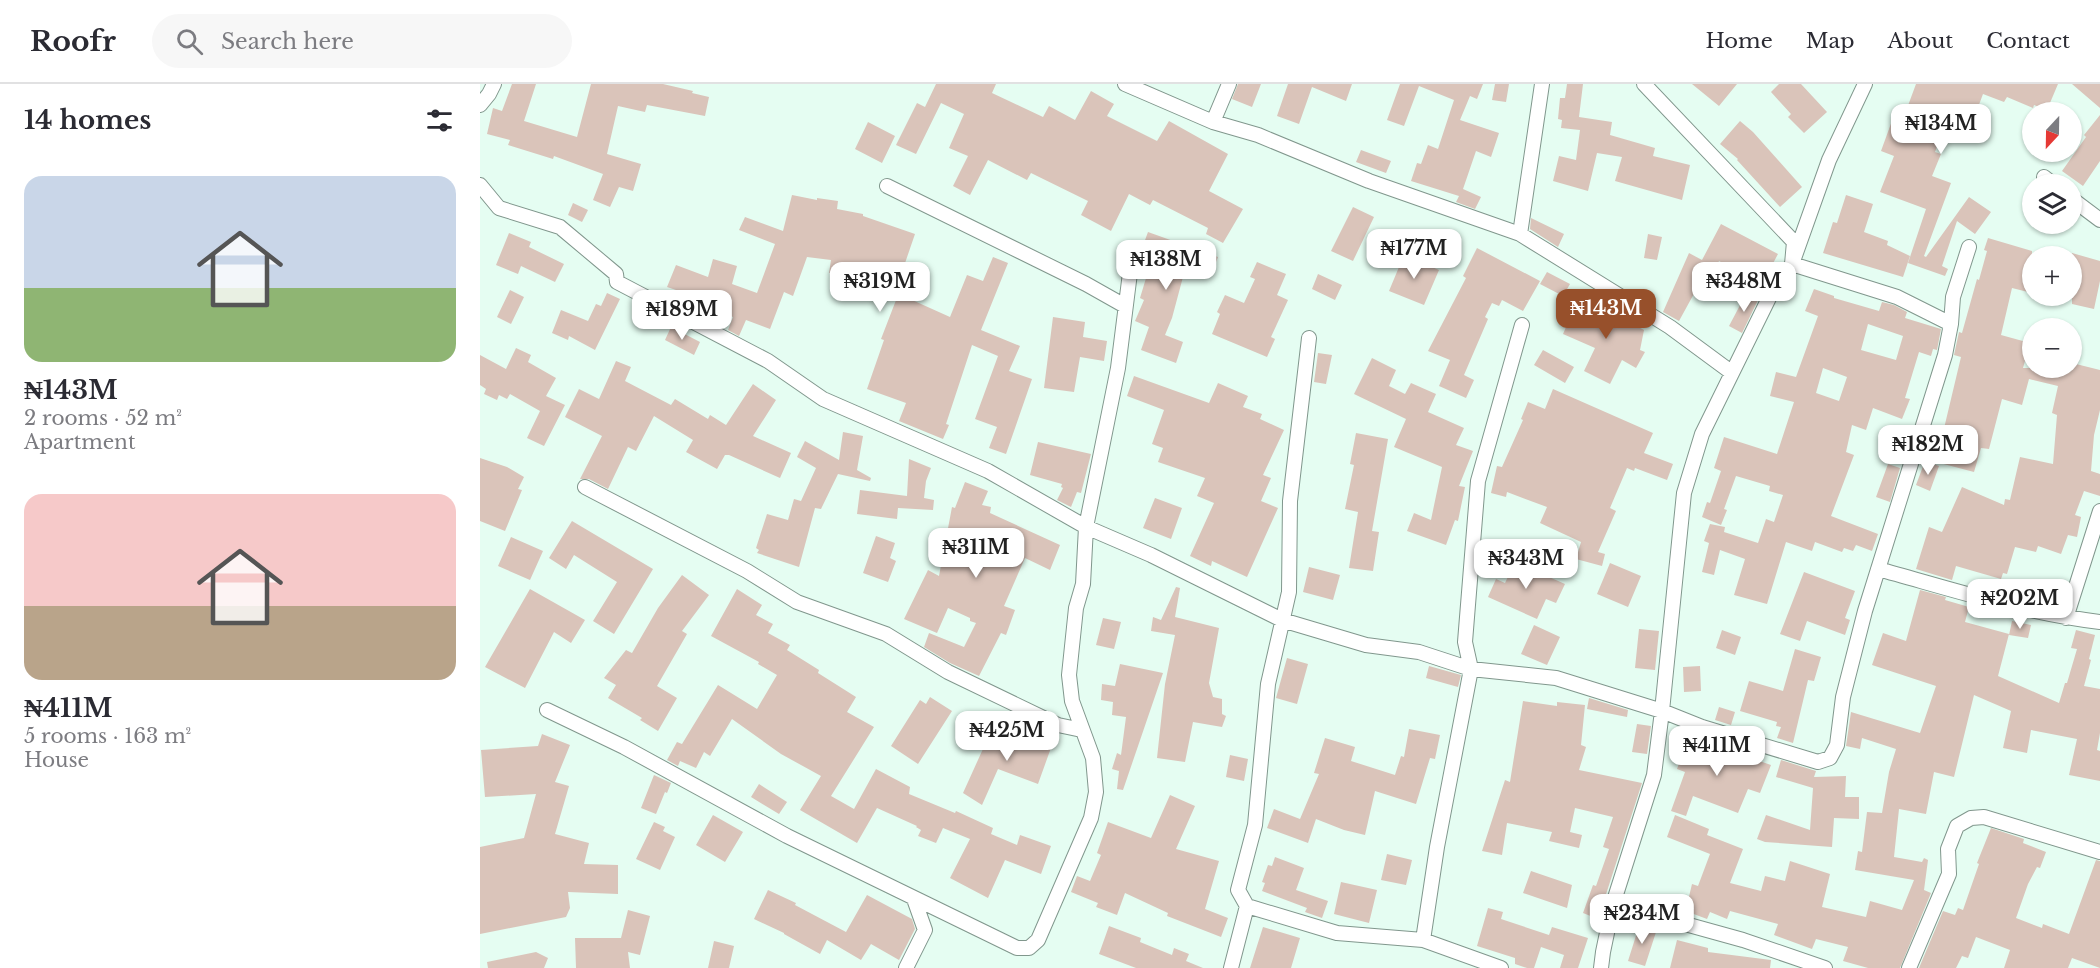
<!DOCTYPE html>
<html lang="en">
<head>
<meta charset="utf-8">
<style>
  :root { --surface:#fff; --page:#f7f7f7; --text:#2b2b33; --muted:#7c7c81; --line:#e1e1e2; --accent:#97502b }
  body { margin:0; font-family:"Libre Baskerville",serif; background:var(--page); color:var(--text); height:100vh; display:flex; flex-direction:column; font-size:22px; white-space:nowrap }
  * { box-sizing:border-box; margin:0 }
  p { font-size:20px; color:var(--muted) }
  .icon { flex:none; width:33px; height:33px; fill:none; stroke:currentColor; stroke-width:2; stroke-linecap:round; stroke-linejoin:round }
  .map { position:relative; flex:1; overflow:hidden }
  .sheet { display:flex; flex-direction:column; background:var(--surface); width:480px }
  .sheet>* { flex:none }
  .needle { width:39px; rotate:202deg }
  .controls { position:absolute; left:1542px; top:18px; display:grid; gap:12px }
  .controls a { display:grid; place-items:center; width:60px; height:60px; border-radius:50%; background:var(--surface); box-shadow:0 2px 4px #0004; font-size:30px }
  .price { position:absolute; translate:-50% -51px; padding:0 14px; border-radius:12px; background:#fff; color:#222; font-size:20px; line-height:39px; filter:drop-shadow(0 2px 3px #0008) }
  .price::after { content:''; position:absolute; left:50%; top:36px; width:18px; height:14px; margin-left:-9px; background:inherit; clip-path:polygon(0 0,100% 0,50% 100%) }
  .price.active { background:var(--accent); color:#fff }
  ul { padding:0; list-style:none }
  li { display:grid; align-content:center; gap:12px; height:318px; padding:0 24px }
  li span { display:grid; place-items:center; height:186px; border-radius:18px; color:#555 }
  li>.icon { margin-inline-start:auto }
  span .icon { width:108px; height:108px; fill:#fffc; stroke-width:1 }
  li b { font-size:26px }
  h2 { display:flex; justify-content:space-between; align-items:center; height:72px; padding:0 24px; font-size:26px }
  header { display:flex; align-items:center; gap:36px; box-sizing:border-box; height:84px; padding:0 30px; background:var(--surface); border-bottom:2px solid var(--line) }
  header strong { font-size:28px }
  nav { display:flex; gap:33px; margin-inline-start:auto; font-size:21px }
  .search { width:420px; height:54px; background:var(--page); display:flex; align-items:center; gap:15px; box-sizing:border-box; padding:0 21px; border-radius:33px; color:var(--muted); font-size:22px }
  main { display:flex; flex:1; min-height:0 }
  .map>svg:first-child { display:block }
  .building { fill:#dac4ba; fill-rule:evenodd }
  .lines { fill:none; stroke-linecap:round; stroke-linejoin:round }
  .street-casing { stroke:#81978d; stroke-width:16 }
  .street { stroke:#fff; stroke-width:14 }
</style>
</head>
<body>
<header>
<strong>Roofr</strong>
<div class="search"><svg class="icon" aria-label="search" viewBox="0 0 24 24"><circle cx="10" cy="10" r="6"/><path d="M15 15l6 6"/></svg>Search here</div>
<nav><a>Home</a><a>Map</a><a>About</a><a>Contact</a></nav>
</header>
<main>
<section class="sheet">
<h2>14 homes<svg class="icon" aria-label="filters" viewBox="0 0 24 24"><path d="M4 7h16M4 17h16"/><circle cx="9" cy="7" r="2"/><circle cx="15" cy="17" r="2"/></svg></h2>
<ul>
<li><span style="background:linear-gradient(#c9d6e8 60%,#8fb573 0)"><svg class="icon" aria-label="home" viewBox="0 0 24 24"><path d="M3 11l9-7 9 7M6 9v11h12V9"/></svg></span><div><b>₦143M</b><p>2 rooms · 52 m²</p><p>Apartment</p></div></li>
<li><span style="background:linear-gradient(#f6c9c9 60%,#b9a48a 0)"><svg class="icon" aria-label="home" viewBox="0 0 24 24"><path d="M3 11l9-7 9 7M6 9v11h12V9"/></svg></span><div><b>₦411M</b><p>5 rooms · 163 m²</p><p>House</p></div></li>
</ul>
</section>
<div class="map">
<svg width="1620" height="884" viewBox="0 0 1620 884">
  <rect width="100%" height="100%" fill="#e5fdf2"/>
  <path class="building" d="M32,0H56L44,37L97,53L111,0H183L213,7L212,9L229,13L225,32L167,21L165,28L138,22L127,70L161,80L153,107L139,103L130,123L113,116L123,90L74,72L73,75L28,61L30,56L7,50L13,24L22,27Z
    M456,0H516L512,9L563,33L569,22L595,36L611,7L634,20L627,32L677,57L689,37L748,70L729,107L763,125L743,159L726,150L728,144L673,116L670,121L649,110L631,147L601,131L608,117L551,89L547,96L508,76L490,111L473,102L488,72L469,64L484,30L461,19L436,70L416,61L437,19L445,23Z
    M758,0H781L772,23L752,15Z
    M808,0H872L866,17L832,3L819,40L797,32Z
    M920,0H1003L997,15L990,12L980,36L1019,49L1011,73L996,67L983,105L1001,113L995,125L976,118L979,112L931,97L937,79L941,80L948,61L958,65L974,16L939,2L924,42L907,36Z
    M1015,0H1029L1026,18L1012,16Z
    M1087,0H1103L1099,33L1132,38L1130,51L1175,64L1173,72L1210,81L1202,116L1135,97L1142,73L1117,69L1108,107L1073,97L1079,72L1096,76L1100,46L1081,44L1082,36L1078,35L1080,14H1085Z
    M1212,0H1257L1239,22Z
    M1299,0H1321L1347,28L1324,49L1308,33L1311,30L1291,8Z
    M1436,0H1578L1567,26L1554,21L1553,24L1527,13L1524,18L1503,10L1488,50L1465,41L1455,68L1461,70L1452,92L1471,99L1444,172L1446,173L1489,113L1511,128L1495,150L1477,137L1462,182L1468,185L1465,192L1428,179L1446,125L1400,108L1414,72L1401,67L1417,23L1426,27Z
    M1592,0H1620V24Z
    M1620,31V77L1603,102L1582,87L1606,53L1604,51Z
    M1260,37L1273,48L1322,103L1300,123L1257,76L1258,75L1240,60Z
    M388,38L415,52L402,79L375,65Z
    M881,66L911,77L906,89L876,78Z
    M312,111L337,116V114L358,117L357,125L383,130V132L435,150L424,182L430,185L421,211L470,233L487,191L503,197L513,173L528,179L501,246L540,262L529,287L552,295L526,370L509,364L517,343L495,335L518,272L492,261L466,340L469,341L463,355L419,337L426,319L387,305L404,256L401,255L418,211L371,193L349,189L351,176L327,173L313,212L304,208L290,245L266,236L259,252L248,246L253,233L247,231L250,224L187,203L196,181L228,193L233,175L257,182L252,200L277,209L295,160L259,146L265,133L303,147Z
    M1366,111L1393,120L1384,148L1408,157L1407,161L1430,172L1423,193L1343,169L1353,138L1357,139Z
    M93,119L108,126L102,138L88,131Z
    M873,123L894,133L873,177L851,167Z
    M1051,134L1084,150L1078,163L1050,145Z
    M1241,140L1298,170L1282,200L1239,177L1225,210L1216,206L1199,237L1183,228L1209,169L1222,176Z
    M668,148L738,173L732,188L707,178L692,234L685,251L703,258L696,279L661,266L669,243L655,237L664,216L660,214L673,171L661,167Z
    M29,149L51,158L49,163L84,180L75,198L41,182L38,190L16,181Z
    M1168,150L1182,153L1177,176L1164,174Z
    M1508,154L1552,167V209L1532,204L1521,251L1550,259L1543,284H1592V279L1620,286V326L1614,351L1611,387L1620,390V412L1604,407L1595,431L1601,433L1597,453L1588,451L1581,470L1558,462L1556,468L1535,463L1527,490L1523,489L1521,495L1476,482L1472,496L1436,485L1449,443L1462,448L1482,403L1524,421L1525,415L1530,416L1540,373L1573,380L1577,331L1572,329L1578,302L1549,295L1542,321L1522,315L1509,365L1501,364L1494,388L1456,378L1481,273L1474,271L1479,248L1482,249L1497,195L1499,196L1507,167L1504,166Z
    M997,164L1060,197L1043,227L1022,216L1019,222L1012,219L1005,233L1008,235L984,291L994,296L986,314L959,302L970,276L948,267L986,194L983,192Z
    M1592,169L1620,177V197L1614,225L1592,220Z
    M924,171L959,186L944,221L909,207Z
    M777,178L806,190L797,211L808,216L791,253L795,255L787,273L732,250L740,230L737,228L745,211L764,219L775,195L770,193Z
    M1067,188L1090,200L1083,212L1060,200Z
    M838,190L862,201L855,216L832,205Z
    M1334,205L1354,212V214L1399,227L1402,218L1414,221L1427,228L1425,234L1461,245L1457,266L1453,265L1451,272L1439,268L1425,314L1430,315L1422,335L1393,324L1386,346L1372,341L1366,368L1374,371L1351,432L1398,450L1392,467L1376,461L1373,467L1364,464L1362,468L1335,458L1332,467L1306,458L1287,520L1254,511L1265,475L1240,466L1234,491L1222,488L1229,459L1224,457L1230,440L1245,443L1244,448L1278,459L1286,435L1294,438L1303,411L1289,407L1290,402L1256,392L1244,425L1247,426L1241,441L1222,433L1227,418L1230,419L1241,387L1234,384L1244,353L1297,370L1314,318L1290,312L1296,288L1316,293L1338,232L1325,227ZM1388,240L1423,252L1416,276L1381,266ZM1343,284L1367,293L1359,317L1336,309Z
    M30,206L44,213L31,240L17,233Z
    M1267,208L1279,214L1262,249L1249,242Z
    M127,209L140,215L115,266L89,252L88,256L72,249L81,226L108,237L116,220L121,222Z
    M1096,220L1114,228L1117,221L1164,246L1160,266L1165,268L1156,284L1142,276L1130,300L1104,287L1115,264L1083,250Z
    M573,233L605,238L603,253L627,257L624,277L600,273L594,308L564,304Z
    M191,243L220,258L214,271L185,256Z
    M36,264L51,271L48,278L76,294L66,312L85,321L64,362L47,354L60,327L30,310L27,315L19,311L17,316L4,310L6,305L0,301V271L26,285Z
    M1063,266L1094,283L1085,299L1054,281Z
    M838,269L852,271L846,300L834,298Z
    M892,274L916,286L909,302L925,310L931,299L956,310L948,328L984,344L976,361L993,367L979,402L985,403L978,437L975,436L966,461L927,447L934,429L951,436L962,383L914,363L926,335L874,310Z
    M136,277L151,283L145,297L191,321L195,315L228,335L230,331L246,341L273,300L296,316L273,352L311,369L300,394L249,371H245L237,385L206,368L213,356L174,332L156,367L148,363L128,405L109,395H100L122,352L85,333L99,305L119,315Z
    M654,292L729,319L738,299L768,312L763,323L782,330L780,335L804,346L783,391L791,394L781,417L798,424L767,493L732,477L731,482L710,472L734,419L717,412L725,394L678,378L683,364L672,360L684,326L647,312Z
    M1073,305L1173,349L1164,369L1193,380L1187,396L1155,384L1154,387L1147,384L1130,424L1136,427L1118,468L1125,470L1122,482L1096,475L1101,458L1060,439L1067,423L1027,408L1026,413L1011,409L1017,382L1022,383L1043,336L1041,335L1048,318L1065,325Z
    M363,348L383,352L377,386L391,394L390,397L358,390L341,425L335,424L319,483L277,469L279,466L276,464L287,430L308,436L314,415L321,417L336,384L317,373L325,357L359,376Z
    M876,349L908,355L892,447L899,448L893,487L869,484L878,428L865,425L874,381L870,380Z
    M558,358L611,370L601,409L597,408L591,423L577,416L583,404L581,403L582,400L550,391Z
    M0,374L27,383L44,393L38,405L42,406L25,447L0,437Z
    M429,375L451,384L446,397L444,414L454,416L453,426L418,424L417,435L377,430L380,406L427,412Z
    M1445,377L1459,382L1450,407L1436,401Z
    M1408,380L1420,384L1410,418L1396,413Z
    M485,398L508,407L502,421L511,423L510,429L580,461L570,486L545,474L524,522L535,526L526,551L521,549L499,592L470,579L444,563L449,549L484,563L496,539L490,537V534L468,524L457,549L424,535L448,486L459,492L472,423L475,424Z
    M675,414L702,424L691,455L663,444Z
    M92,437L173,485L134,550L113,537L137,498L94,471L86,485L69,474Z
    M396,452L415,459L410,474L416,477L408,498L383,489Z
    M31,453L63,467L50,496L18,482Z
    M1035,478L1085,500L1076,519L1066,515L1057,535L1008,513L1016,495L1025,499Z
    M1130,479L1161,492L1148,523L1117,510Z
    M829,483L860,491L853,516L823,508Z
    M1324,488L1375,507L1365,534L1370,536L1365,551L1327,537L1320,557L1300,550Z
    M202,491L229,511L202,547L207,550L177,602L197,614L178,647L160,636L162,634L128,614L136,601L124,594L146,566L152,569L178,524Z
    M696,503L700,504L695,533L739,544L729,599L733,613L742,615V630L746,632L742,643L713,638L705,678L677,674L685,600L695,551L671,547L673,533L681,536Z
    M50,505L105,536L91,559L74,548L45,604L5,583Z
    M257,505L282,521L276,531L293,540L288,549L310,561L307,566L339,586L338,589L376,613L367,628L394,643L351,712L374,725L396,685L430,703L429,710L475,729L476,727L513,744L511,750L537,761L540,751L571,762L561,790L525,776L508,814L470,794L490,755L463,744L456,759L438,752L441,746L436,743L437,742L397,724L377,759L320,726L341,692L301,670L252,635L230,672L224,668L216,684L200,677L198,682L187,676L197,658L202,660L238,601L277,625L297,591L278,580L279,578L231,552Z
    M1440,506L1466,513L1465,516L1489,523L1485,538L1529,550L1518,592L1579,619L1585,599H1587L1597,565L1591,564L1596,546L1615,551L1609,575L1611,576L1604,602L1620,605V649L1617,666L1620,667V697L1589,691L1597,655L1551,646L1547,669L1523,664L1531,627L1494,611L1474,693L1454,688L1446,730L1419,725L1414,773L1442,778L1444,774L1448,776L1444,806L1451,809L1420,884H1388L1363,877L1368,863L1336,855L1332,865L1294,851L1298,840L1250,827L1247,835L1230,828L1227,835L1211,829L1214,824L1207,821L1212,800L1218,802L1230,770L1187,753L1195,731L1229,745L1227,751L1263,765L1250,799L1281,807L1285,792L1305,797L1310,777L1350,790L1342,823L1386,833L1390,817L1422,826L1434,796L1375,786L1378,767L1382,768L1387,728L1402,729L1409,688L1416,665L1382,654L1380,665L1366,662L1371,628L1440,649L1456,602L1392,581L1403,549L1426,557Z
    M623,534L641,538L634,565L616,561Z
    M1532,537L1551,541L1548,554L1529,551Z
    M1054,541L1080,553L1067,581L1041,570Z
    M1159,545L1179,547L1175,586L1155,584Z
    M1242,546L1261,553L1255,571L1236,564Z
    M1315,565L1341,573L1334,597L1328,596L1313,659L1297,654L1301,643L1296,642L1297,638L1260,627L1269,597L1303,607Z
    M807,574L828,580L817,620L796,614Z
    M640,580L683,589L643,706L637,705L639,687L632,685L637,669L641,671L646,633L632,631L633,618L621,616L622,600L635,602Z
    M949,582L981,591L978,603L946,594Z
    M1220,582L1221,607L1204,608L1203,583Z
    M450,613L472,627L438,680L411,662L440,616L446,620Z
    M1109,614L1148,626L1147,633L1107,625Z
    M1043,617L1077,622V618L1105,621L1101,661L1106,663L1099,686L1162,699L1118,835L1103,829L1113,801L1116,802L1129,765L1123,763L1133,733L1095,724L1090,748L1102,751L1099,764L1069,757L1072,748L1027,739L1022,771L1002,767L1025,696L1030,698Z
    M1239,623L1255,628L1251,641L1235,636Z
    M1157,640L1171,642L1167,670L1152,668Z
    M512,645L538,657L541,650L572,661L558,700L518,685L502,721L483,709Z
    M929,645L960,651L955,675L950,674L936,720L895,707L885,751L864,746L836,735L828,759L787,744L794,725L820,735L839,690L834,689L845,654L875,663L871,677L915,691L921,672L924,673Z
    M62,650L90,661L75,698L89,702L75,750L109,759L104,780L138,781V810L88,808L90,824L86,833L0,850V763L44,754L56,710L5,713L1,666L58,662Z
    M1209,652L1229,659L1227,665L1254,674L1256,669L1291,681L1280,709L1268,705L1258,729L1213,712L1206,732L1191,727L1205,688L1197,685Z
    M750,671L768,675L764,697L746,693Z
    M1301,676L1336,687L1334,693L1366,692L1365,713H1379V735L1354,734L1352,763L1285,758L1277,755L1286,731L1330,746L1333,704L1296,693Z
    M174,691L191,699L187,709L185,708L176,730L161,724Z
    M279,700L307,718L299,730L271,713Z
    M690,711L715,722L696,765L739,777L725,825L748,834L741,853L687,832L688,829L645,809L637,831L616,823L618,819L591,808L597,792L610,797L621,771L617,769L628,738L671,754Z
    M233,731L263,748L245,778L216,761Z
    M174,738L185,743L183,747L195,753L180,786L156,775Z
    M1511,744L1544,755L1543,759L1566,768L1560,784L1557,783L1548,800L1536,834L1562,844L1563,840L1589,850L1616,776L1620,777V884L1592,874L1588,884H1524L1530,866L1496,853L1488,874L1482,872L1476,884H1439L1463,827L1475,831L1478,824L1483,826L1499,780L1497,779Z
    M907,770L932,776L926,801L901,796Z
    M795,773L824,784L816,806L848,817L842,834L825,828L827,824L782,807L785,799L782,798L788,781L792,782Z
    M1051,787L1092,801L1087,824L1043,809Z
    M861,798L897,806L889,839L854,830Z
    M288,806L316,819L315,821L366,848L387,811L432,835L435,845L419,876L391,860L381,876L347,856L340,870L304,850V849L274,835Z
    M1008,824L1023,828L1021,835L1069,851L1072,843L1108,854L1098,884H1080L1084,871L1061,863L1054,884H1047L1035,880V874L997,862Z
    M148,826L170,832L160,871L148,868L150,884H96L95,854H141Z
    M1160,839L1177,845L1165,882L1148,877Z
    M629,842L661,854L660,858L692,871L694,864L709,870L706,877L723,884H656L619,870Z
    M783,843L820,854L811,884H770Z
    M1197,856L1228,864V868L1291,876L1290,884H1190Z
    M234,857L254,862L249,884H228Z
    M56,868L68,874L64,884H8L7,878Z"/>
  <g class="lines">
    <g class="street-casing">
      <path id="street" d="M645,0L733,38L778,51L889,97L1040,150L1190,243L1251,288
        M1164,0L1314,158L1312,180L1417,213L1471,240
        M0,21L9,10L14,0
        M733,38L749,0
        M1564,93L1573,100
        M0,101L19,124L80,143L136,190L137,198L288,277L343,315L508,387L606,443L671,471L802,536L886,561L939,568L991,585L1076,594L1182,627L1222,643L1338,678L1350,674L1357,661L1363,613L1385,527L1465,271L1471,240L1473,213L1489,163
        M407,102L606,200L645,222
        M1592,115L1620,136
        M1040,150L1062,0
        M829,254L810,417L809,508L788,600L775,741L758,806L767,822L857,849L943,856L1021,884
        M105,403L267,487L317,518L406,550L468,588L578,641L597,645L600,640
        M1398,485C1471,505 1544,529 1620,538
        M1586,534L1620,427
        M67,626L144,663L307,752L537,864H549L558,856L611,734L616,708L613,674L592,617L589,591L596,524L603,500L606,443L638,284L651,181
        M1133,820L1263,856L1345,884
        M943,856L957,763L991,585L985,558L998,397L1042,241
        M426,884L445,846L434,815
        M751,884L767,822
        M1121,884L1123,868L1133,820L1174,691L1182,627L1204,409L1222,350L1290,212L1312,180L1349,76L1385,0
        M1429,884L1469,790L1468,765L1477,742L1491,734L1504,733L1620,768"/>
    </g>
    <use href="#street" class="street"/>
  </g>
</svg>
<div class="controls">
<a><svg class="needle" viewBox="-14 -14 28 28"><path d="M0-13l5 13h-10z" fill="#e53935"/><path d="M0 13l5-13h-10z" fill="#7c7c81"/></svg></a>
<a><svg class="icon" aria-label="layers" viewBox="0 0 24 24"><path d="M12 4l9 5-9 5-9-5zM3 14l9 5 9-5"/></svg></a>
<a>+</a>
<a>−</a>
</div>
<b class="price" style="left:1461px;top:71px">₦134M</b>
<b class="price" style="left:934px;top:196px">₦177M</b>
<b class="price" style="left:686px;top:207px">₦138M</b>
<b class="price" style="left:400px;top:229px">₦319M</b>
<b class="price" style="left:1264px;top:229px">₦348M</b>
<b class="price active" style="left:1126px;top:256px">₦143M</b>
<b class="price" style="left:202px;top:257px">₦189M</b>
<b class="price" style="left:1448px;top:392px">₦182M</b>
<b class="price" style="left:496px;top:495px">₦311M</b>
<b class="price" style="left:1046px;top:506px">₦343M</b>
<b class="price" style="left:1540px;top:546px">₦202M</b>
<b class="price" style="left:527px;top:678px">₦425M</b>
<b class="price" style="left:1237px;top:693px">₦411M</b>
<b class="price" style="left:1162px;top:861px">₦234M</b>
</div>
</main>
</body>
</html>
